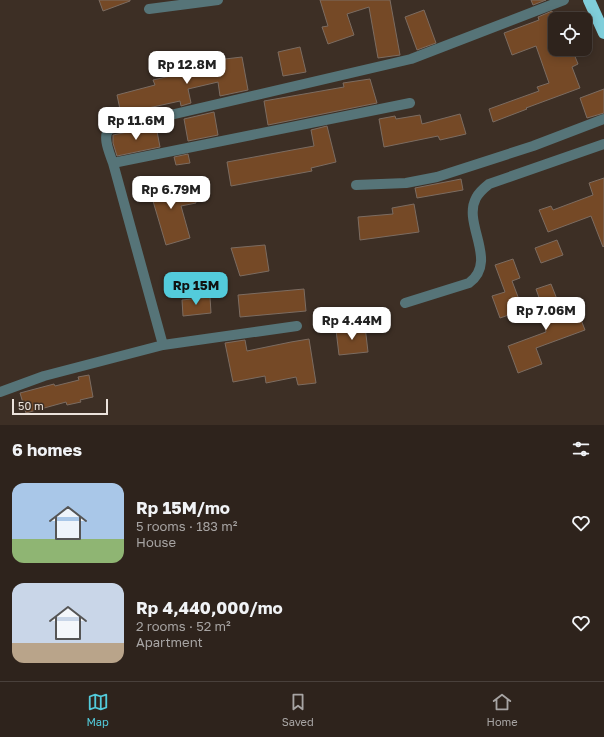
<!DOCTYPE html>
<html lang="en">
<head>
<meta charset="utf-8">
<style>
  :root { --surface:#2e231c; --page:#3a2f29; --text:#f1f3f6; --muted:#a7a4a3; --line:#49403b; --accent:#53cbdb }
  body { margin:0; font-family:"Golos Text",sans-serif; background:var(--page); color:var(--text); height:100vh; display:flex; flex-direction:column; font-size:15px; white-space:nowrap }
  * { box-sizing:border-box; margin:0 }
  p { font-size:13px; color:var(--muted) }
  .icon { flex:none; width:22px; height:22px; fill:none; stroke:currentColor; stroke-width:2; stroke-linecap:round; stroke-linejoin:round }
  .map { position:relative; height:425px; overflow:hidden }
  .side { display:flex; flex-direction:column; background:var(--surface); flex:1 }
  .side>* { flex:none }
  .buttons { position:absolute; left:548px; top:12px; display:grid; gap:8px }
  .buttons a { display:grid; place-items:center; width:44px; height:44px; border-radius:8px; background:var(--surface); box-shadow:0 2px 10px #0003,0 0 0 1px var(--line); font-size:20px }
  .scale { position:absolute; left:12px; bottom:10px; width:96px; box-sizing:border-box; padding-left:4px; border:2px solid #ece3dc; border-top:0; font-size:11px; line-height:14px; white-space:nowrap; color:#ece3dc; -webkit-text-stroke:3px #3d2f25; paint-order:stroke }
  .price { position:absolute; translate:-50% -34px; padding:0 9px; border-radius:8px; background:#fff; color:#222; font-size:13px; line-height:26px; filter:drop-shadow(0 1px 2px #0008) }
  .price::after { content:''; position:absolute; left:50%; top:24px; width:12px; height:9px; margin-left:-6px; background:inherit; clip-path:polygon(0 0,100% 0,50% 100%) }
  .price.active { background:var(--accent); color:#111 }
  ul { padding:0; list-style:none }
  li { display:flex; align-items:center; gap:12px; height:100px; padding:0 12px }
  li span { display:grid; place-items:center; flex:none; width:112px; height:80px; border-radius:12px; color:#555 }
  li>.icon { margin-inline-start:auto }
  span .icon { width:48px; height:48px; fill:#fffc; stroke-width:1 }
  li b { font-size:17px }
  h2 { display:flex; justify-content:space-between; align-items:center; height:48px; padding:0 12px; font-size:17px }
  .menu { display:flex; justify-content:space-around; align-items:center; height:56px; border-top:1px solid var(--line); background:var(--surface); font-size:11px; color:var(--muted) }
  .menu a { display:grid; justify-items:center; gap:2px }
  .menu .active { color:var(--accent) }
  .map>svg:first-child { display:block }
  .building { fill:#754926; stroke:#7c6c61 }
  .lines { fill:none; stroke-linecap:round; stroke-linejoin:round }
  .street { stroke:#567478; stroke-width:10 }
  .highway { stroke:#80ceda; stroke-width:12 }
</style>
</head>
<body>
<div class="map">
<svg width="604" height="425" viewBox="0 0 604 425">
  <rect width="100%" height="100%" fill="#3d2f25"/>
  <path class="building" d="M99,0H130V1L103,11Z
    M320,0H390L400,55L378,58L369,7L347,14L354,35L328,44L322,27L328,26Z
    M531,0H546L533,5Z
    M424,10L436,43L417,50L405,17Z
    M552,11L555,18V49H572L578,64L572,67L580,88L526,108L527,109L493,122L489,109L539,91L537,87L549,83L536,46L512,55L504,33L539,20L538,17Z
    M300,47L306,72L283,76L278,52Z
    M242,57L248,90L220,96L218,82L188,89L191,103L181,106L180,101L121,114L117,95L155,85L153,80L188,72L187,67L208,61Z
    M370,79L377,103L268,125L264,101L344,87L343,83Z
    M604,89V113L587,118L580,98Z
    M214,112L218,135L188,141L184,119Z
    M460,114L466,134L440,140L438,136L384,147L379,119L395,116L396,119L420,115L422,124Z
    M156,126L160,147L117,156L113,143V135Z
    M327,126L336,162L311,168L312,171L231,186L227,162L314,146L311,130Z
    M188,154L190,163L176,165L174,157Z
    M169,177L172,196L193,191L196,203L181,206L190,238L166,245L153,201L149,180Z
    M604,178V246L603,247L591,216L548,232L539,210L551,206L553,210L593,195L589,183Z
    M461,179L463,190L417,198L415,188Z
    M414,204L419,232L360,240L358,217L393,214L392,208Z
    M557,240L563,255L541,263L535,248Z
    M265,245L269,271L240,276L231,248Z
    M513,259L520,278L512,281L523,310L500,318L492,296L505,292L495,265Z
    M551,284L564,317L578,312L585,330L536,348L542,364L518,373L508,346L546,332L544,324L548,323L536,289Z
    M304,289L306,311L240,317L238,295Z
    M210,297L211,313L183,316L182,300Z
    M365,326L368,352L339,355L336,330Z
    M309,339L316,383L298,385L296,377L266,383L265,376L233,382L225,343L245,340L247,351L291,342Z
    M89,375L93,397L80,400L81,402L67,405L66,402L26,413L20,393L54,384L55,386L79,380L78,377Z"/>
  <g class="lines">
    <path class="street" d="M149,9L218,0
      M410,103L113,163C110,154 101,135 110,129L411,59L564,0
      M113,163L163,345
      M356,185L406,183L437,177L533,146L604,119
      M405,303L469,283C499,261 462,224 476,198C479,192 484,188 489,184L604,144
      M0,392L44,376L163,345L297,326"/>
    <path class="highway" d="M589,0L604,33"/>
  </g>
</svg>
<div class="buttons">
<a><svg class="icon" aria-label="locate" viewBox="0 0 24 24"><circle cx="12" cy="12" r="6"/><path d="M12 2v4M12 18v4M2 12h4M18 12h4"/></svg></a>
</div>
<div class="scale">50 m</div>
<b class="price" style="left:187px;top:85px">Rp 12.8M</b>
<b class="price" style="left:136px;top:141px">Rp 11.6M</b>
<b class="price" style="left:171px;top:210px">Rp 6.79M</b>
<b class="price active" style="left:196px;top:306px">Rp 15M</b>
<b class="price" style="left:546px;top:331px">Rp 7.06M</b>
<b class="price" style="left:352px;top:341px">Rp 4.44M</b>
</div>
<section class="side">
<h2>6 homes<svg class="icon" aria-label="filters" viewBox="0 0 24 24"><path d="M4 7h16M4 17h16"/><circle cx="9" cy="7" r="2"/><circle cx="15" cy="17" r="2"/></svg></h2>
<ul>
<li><span style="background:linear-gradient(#a9c7e8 70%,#8fb573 0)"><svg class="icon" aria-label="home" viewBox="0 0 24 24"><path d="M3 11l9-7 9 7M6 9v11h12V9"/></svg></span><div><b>Rp 15M/mo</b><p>5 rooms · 183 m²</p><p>House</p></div><svg class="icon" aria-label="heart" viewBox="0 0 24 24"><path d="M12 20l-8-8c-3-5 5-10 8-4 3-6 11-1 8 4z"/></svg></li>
<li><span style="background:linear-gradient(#c9d6e8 75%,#b9a48a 0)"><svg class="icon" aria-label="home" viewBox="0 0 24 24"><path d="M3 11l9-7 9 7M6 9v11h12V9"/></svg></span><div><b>Rp 4,440,000/mo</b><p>2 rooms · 52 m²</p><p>Apartment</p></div><svg class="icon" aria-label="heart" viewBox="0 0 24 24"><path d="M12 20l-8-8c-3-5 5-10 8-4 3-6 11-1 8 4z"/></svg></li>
</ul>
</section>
<nav class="menu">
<a class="active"><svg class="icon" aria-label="map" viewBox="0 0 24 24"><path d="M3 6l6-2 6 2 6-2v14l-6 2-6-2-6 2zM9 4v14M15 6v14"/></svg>Map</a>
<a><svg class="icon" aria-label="saved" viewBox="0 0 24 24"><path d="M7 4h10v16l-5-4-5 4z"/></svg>Saved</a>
<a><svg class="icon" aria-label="home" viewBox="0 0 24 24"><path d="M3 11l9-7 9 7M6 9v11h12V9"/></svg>Home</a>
</nav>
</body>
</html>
